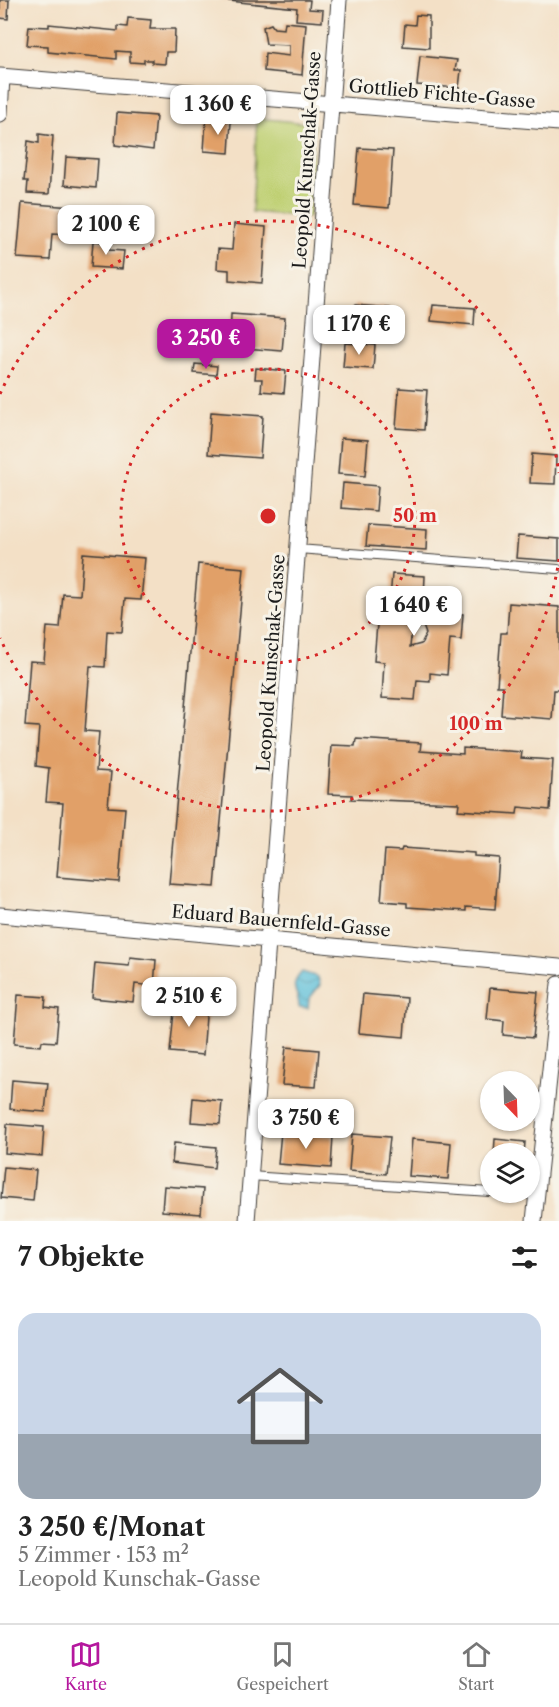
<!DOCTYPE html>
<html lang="de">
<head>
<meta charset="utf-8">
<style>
  :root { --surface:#fff; --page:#f6f6f6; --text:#222; --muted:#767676; --line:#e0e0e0; --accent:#b5179e }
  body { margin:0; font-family:"Libre Caslon Text",serif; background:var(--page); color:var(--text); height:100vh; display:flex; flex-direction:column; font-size:22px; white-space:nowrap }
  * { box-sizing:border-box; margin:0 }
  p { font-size:20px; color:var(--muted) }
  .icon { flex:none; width:33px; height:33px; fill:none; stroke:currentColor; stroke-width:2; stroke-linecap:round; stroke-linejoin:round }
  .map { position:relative; height:1221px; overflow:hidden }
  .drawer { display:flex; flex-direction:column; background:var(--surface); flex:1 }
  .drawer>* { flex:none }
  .needle { width:39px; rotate:157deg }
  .fabs { position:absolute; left:480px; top:1071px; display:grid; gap:12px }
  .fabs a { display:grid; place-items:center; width:60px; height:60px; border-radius:50%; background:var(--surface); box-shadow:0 2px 4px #0004; font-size:30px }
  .price { position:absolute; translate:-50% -51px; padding:0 14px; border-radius:12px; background:#fff; color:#222; font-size:20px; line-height:39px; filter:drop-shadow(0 2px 3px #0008) }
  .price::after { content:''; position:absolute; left:50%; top:36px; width:18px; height:14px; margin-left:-9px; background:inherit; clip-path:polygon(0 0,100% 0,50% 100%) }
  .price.on { background:var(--accent); color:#fff }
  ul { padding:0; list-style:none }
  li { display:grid; align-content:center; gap:12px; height:318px; padding:0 18px }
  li+li { border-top:2px solid var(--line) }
  li span { display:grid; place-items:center; height:186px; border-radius:18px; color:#555 }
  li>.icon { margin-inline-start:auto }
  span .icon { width:108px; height:108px; fill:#fffc; stroke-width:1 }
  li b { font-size:26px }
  h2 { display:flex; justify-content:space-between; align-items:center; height:72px; padding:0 18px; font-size:26px }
  .tab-bar { display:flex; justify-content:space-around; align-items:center; height:84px; border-top:2px solid var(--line); background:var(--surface); font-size:16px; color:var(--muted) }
  .tab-bar a { display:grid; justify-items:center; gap:3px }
  .tab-bar .on { color:var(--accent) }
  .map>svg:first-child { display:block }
  .green { fill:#bfd073; stroke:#6e7648; stroke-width:1.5 }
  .water { fill:url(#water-waves); stroke:#3c6e7b; stroke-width:1.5 }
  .building { fill:#e1a068; fill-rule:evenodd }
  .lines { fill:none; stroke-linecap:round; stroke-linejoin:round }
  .service-casing { stroke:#3c3936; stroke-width:10 }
  .minor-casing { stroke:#3c3936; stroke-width:17 }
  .service { stroke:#fff; stroke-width:8 }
  .minor { stroke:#fff; stroke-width:15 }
  .ring { fill:none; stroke:#d62828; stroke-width:3; stroke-dasharray:3 6 }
  .labels { text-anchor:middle; stroke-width:6; stroke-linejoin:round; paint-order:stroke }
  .street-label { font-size:18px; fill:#1c1c1c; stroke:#f7f3e8 }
  .centre { fill:#d62828; stroke:#f7f3e8; stroke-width:3 }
  .ring-label { font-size:18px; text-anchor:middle; font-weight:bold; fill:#d62828; stroke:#f7f3e8; stroke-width:6; stroke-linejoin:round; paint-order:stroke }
</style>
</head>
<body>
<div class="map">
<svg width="559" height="1221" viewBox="0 0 559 1221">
  <defs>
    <pattern id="water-waves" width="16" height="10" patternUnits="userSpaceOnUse" patternTransform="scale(1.5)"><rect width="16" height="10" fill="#5cbfda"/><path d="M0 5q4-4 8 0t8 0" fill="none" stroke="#4b9ab0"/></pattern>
  </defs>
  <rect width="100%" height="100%" fill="#f7f3e8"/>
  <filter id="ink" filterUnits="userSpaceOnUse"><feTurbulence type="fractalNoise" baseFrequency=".0167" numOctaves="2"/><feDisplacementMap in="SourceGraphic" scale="12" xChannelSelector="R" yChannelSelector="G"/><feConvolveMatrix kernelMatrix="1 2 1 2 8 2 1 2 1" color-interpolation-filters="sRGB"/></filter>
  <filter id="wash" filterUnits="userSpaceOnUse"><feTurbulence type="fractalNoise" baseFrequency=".008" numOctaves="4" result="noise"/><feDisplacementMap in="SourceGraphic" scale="24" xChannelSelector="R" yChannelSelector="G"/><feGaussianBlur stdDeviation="1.35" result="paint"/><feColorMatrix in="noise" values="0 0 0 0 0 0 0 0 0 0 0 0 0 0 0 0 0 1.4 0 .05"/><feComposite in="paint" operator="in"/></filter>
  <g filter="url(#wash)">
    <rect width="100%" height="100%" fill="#f3e0c6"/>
    <path class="green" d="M257,118L314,124L309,217L252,212Z"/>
    <path class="water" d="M302,972L318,977L320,985L309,999L308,1008L299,1007C299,990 287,988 302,972Z"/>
    <g id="blocks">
      <path class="building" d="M0,0H9L8,19L0,18Z
        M219,0H310L309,9L323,10L322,22L296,20L297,8Z
        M416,15L429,16V48L403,46L405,24L415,25Z
        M128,18L151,20L150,29H175L174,52H166L165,64L152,63V60H144V63L130,62V52L116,51V59L48,52V46L27,45L29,26L49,27V24L118,31V26L127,27Z
        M285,22L306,24L302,75L264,71L265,53L289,56V45L266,44L263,27L271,24L274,28L284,29Z
        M420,56L457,60L455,70H461L459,88L417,85Z
        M117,113L156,116L153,150L115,145Z
        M206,120L231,121L229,153L204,151Z
        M39,134L53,136L49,194L27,193L28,181H24L28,141L39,143Z
        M359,148L393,150L389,208L354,205Z
        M66,157L98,159L96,188L64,185Z
        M22,203L72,207L70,235L52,234L50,260L17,258Z
        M234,224L266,227L262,283L229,280V270L217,269L218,249L232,250Z
        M93,241L110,242L109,250L124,251L122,269L91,267Z
        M355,305L390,308L388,330L353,328Z
        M433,305L475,308L474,325L431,321Z
        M231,314L285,318L282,351L230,347Z
        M345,343L375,345L373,369L343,367Z
        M195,364L217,366L216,375L194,373Z
        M256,368L286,371L284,393L261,391L262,379H255Z
        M399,388L427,390L424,430L396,428Z
        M211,412L263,416L260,458L208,454Z
        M341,438L368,440L365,476L338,474Z
        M532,454L556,456L555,484L530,483Z
        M343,483L378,486L376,511L341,508Z
        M368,525L427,529L426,550L366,546Z
        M518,536L559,539V561L516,558Z
        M83,553L145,558L141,600L125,599L122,632L107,631L105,667L90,666L85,731L99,732L96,771L111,772L108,807L125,808L119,882L57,877L63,803L46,802L49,768L36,766L39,727L25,726L30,661L44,662L47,627L60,628L63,594L80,595Z
        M198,564L244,568L215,887L169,884Z
        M392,574L425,576L424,597L453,599L452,613L463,614L461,640L450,639L447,675L430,673V681L417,680L415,700L382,698L384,662L374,661L378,612L389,613ZM413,618L422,623L426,634L421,644L410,647Z
        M509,603L559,607V690H554L552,719L501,715L503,686H497L501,633H507Z
        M356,739L421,743L420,751L463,754V748L522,752L521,758L553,760L550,810L518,807L517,814L458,810L459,803L351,799L352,795L328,794L331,745L355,746Z
        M402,848L474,853V856L499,858L495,909L466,907V911L407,907V903L381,901L385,850L401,851Z
        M130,957L156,960L154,986L135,984L133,1002L92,998L95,963L129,966Z
        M490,988L538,992L533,1038L503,1035L504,1021L487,1019Z
        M363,994L407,998L404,1037L359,1033Z
        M18,995L46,997L45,1007L59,1009L56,1042L42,1041L41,1046L14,1044Z
        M175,1002L207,1004L203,1055L170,1052Z
        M286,1047L319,1050L316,1087L282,1085Z
        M12,1080L48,1083L45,1112L10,1109Z
        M193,1098L222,1101L220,1124L191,1122Z
        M7,1124L44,1127L42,1156L5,1153Z
        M281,1132L333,1136L331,1168L278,1164Z
        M352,1134L390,1137L386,1174L349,1171Z
        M412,1139L451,1143L448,1179L409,1176Z
        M495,1139L525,1142L524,1154H494Z
        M174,1143L216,1147L214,1168L172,1163Z
        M4,1167L36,1170L33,1201L1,1198Z
        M164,1186L203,1189L201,1214L162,1211Z"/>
    </g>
  </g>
  <g filter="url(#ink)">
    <use href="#blocks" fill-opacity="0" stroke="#3c3936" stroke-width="1.5"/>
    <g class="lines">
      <g class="service-casing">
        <path id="service" d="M298,549L558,569
          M250,1176L490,1192
          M496,1192L537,1195"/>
      </g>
      <g class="minor-casing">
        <path id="minor" d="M0,76L559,123
          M0,114L2,77
          M0,915L559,967
          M247,1221L339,0
          M534,1221L559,984"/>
      </g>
      <use href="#service" class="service"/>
      <use href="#minor" class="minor"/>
    </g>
  </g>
  <g class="ring">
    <circle cx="268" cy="516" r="147"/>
    <path d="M559 559A294 294 0 0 1 0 638M0 394A294 294 0 0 1 559 473"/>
  </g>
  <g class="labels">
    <g class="street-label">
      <text transform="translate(442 94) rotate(5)" y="6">Gottlieb Fichte-Gasse</text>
      <text transform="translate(307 160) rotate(-86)" y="6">Leopold Kunschak-Gasse</text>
      <text transform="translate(271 663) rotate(-86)" y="6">Leopold Kunschak-Gasse</text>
      <text transform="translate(281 921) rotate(5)" y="6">Eduard Bauernfeld-Gasse</text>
    </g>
  </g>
  <circle cx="268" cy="516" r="9" class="centre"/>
  <g class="ring-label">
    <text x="415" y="522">50 m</text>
    <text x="476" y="730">100 m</text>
  </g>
</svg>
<div class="fabs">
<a><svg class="needle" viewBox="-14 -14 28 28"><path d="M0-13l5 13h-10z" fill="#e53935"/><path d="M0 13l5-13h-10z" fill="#767676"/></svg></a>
<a><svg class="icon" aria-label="layers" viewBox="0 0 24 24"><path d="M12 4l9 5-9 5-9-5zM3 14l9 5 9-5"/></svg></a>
</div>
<b class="price" style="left:218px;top:136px">1 360 €</b>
<b class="price" style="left:106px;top:256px">2 100 €</b>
<b class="price" style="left:359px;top:356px">1 170 €</b>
<b class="price on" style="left:206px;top:370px">3 250 €</b>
<b class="price" style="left:414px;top:637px">1 640 €</b>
<b class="price" style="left:189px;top:1028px">2 510 €</b>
<b class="price" style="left:306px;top:1150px">3 750 €</b>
</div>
<section class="drawer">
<h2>7 Objekte<svg class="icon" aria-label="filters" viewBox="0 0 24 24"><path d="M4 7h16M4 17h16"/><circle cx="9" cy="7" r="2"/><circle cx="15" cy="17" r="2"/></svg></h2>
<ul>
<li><span style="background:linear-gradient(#c9d6e8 65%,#9aa5b1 0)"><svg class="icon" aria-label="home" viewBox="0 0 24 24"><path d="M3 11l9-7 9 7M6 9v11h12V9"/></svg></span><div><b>3 250 €/Monat</b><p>5 Zimmer · 153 m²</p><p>Leopold Kunschak-Gasse</p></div></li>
</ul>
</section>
<nav class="tab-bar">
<a class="on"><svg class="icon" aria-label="map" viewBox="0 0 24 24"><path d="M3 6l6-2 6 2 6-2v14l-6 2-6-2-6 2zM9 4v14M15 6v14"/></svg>Karte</a>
<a><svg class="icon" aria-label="saved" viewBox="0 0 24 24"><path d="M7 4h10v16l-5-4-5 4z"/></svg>Gespeichert</a>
<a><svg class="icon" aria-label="home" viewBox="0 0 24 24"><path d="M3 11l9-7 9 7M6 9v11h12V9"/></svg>Start</a>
</nav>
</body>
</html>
